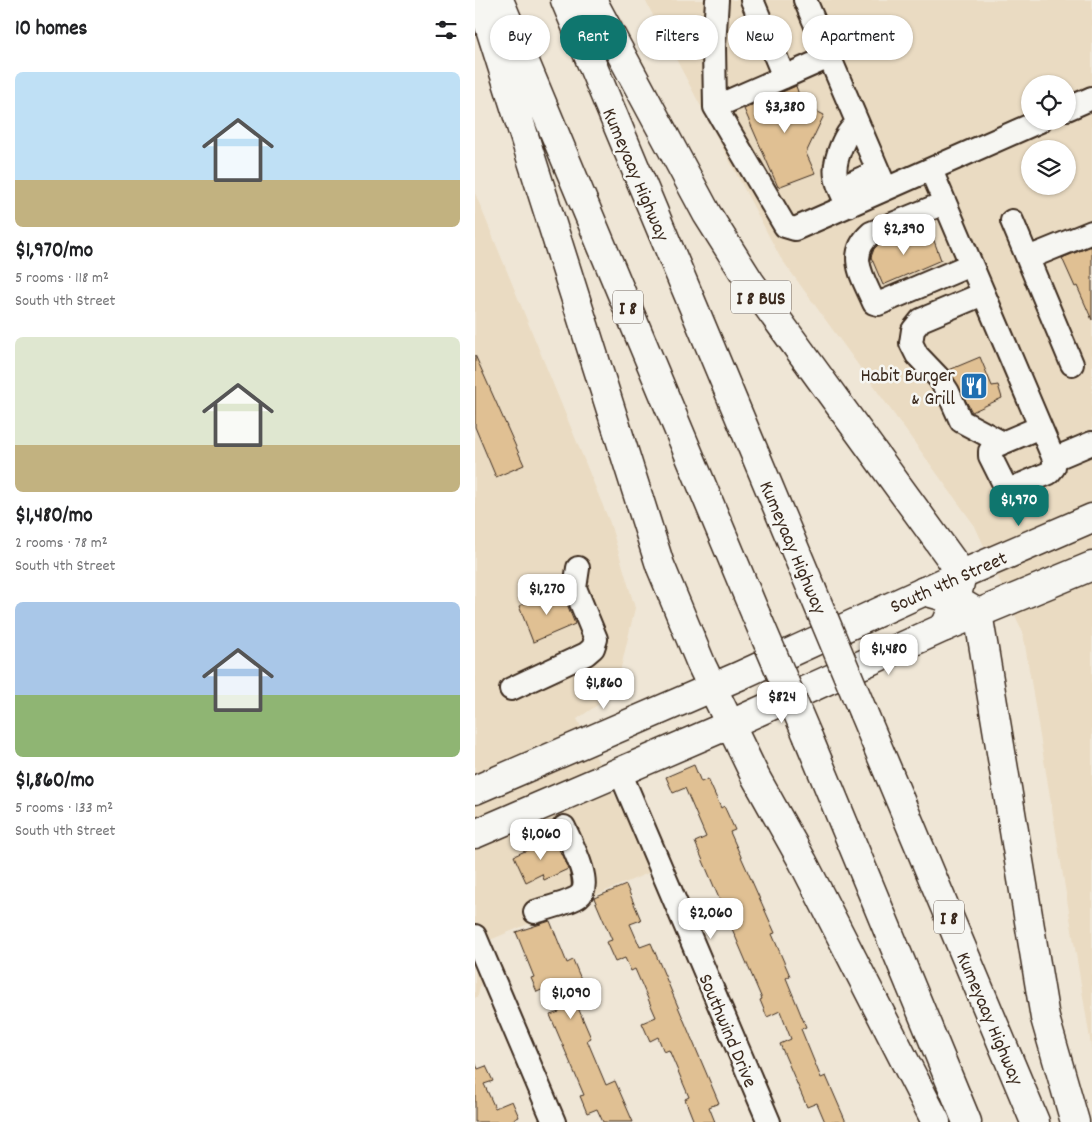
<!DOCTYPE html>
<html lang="en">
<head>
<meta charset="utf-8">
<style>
  :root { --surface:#fff; --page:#f6f6f6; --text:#202124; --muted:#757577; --accent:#0f766e }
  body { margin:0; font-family:Dekko,sans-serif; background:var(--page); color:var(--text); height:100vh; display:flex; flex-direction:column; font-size:19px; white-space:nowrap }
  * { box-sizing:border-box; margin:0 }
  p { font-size:16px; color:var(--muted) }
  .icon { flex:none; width:28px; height:28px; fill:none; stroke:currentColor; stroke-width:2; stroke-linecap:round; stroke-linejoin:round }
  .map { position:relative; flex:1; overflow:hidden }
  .panel { display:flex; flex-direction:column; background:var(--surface); width:475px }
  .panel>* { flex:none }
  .hud { position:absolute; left:15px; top:15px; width:475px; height:45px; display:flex; gap:10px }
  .tools { position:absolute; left:546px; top:75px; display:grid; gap:10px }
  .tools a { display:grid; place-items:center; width:55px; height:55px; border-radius:50%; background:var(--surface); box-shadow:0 1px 4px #0004; font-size:25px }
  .price { position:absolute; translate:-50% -42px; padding:0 11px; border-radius:10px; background:#fff; color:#222; font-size:16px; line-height:32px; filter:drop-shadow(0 1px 2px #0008) }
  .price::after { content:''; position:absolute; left:50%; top:30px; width:15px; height:11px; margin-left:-8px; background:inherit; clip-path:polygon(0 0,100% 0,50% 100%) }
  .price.on { background:var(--accent); color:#fff }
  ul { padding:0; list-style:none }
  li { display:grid; align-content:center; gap:10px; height:265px; padding:0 15px }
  li span { display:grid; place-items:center; height:155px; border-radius:8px; color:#555 }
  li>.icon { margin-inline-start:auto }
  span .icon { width:90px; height:90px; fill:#fffc; stroke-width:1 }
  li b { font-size:21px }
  h2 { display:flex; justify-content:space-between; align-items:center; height:60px; padding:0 15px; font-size:21px }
  .pill { padding:0 18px; border-radius:22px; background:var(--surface); box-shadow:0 1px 4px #0004; font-size:18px; line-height:45px }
  .pill.on { background:var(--accent); color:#fff }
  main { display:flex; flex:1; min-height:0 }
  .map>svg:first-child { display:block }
  .built { fill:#eadbc2; fill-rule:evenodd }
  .building { fill:#e0c093; stroke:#3b2a1e }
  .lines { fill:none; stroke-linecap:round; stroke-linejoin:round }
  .minor-casing { stroke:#3b2a1e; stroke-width:26 }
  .major-casing { stroke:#3b2a1e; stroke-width:31 }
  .highway-casing { stroke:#3b2a1e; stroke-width:31 }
  .minor { stroke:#f6f6f2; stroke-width:22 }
  .major { stroke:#f6f6f2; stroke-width:28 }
  .highway { stroke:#f6f6f2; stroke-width:28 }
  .highway-bridge-casing { stroke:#3b2a1e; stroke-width:31; stroke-linecap:butt }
  .highway-bridge { stroke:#f6f6f2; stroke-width:28 }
  .labels { text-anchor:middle; stroke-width:5; stroke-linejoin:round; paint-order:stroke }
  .shield { fill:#f6f6f2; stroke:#73675e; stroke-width:1 }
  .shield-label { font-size:19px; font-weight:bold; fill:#3b2a1e }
  .street-label { font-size:20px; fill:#3b2a1e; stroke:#f6f6f2 }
  .poi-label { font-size:20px; fill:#3b2a1e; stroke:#f6f6f2; text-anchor:end }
</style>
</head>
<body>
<main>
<section class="panel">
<h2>10 homes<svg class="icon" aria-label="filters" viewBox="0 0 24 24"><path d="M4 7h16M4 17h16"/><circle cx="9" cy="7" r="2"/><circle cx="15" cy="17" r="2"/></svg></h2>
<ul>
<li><span style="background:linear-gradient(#bfe0f5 70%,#c2b280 0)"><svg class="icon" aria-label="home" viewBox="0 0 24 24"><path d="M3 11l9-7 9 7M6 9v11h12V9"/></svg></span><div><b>$1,970/mo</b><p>5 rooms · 118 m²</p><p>South 4th Street</p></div></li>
<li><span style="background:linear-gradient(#dfe7d0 70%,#c2b280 0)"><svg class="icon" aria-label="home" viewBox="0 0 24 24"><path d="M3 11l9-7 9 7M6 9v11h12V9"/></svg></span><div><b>$1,480/mo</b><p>2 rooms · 78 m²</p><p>South 4th Street</p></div></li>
<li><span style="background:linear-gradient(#a9c7e8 60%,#8fb573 0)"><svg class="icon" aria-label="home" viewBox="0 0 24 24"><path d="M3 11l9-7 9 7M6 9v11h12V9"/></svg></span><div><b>$1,860/mo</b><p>5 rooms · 133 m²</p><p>South 4th Street</p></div></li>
</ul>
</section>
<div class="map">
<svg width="617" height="1122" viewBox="0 0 617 1122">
  <rect width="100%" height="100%" fill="#efe6d6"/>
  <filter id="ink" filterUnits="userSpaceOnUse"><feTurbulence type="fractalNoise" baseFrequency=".02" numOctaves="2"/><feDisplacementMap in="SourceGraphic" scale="10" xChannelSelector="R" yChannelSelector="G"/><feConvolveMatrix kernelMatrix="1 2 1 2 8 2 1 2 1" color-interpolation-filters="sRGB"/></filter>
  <g filter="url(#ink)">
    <path class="built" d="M170,0H617V1051L548,633L500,526L305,257ZM555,84H592V121H555ZM555,149H592V186H555Z
      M0,193L135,523L160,608L140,693L102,719L178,871L15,940L3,996L0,998Z"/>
    <path class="building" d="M321,86L327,104L349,115L331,153L340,173L303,187L269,109Z
      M441,229L446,243L458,238L466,260L408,285L396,257L399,249L404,244Z
      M617,246V320L602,286L600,287L587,258Z
      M0,355L49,465L21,477L0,427Z
      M505,357L517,386L523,385L527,398L497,412L474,370Z
      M79,591L81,596L88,594L100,624L58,642L44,606Z
      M219,765L226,782L233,779L246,808L249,806L260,830L255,832L300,933L297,934L315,976L311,978L331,1027L326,1029L346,1078L351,1076L371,1122H350L342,1103L332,1107L305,1044L316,1039L305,1011L292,1017L285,1000L287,999L220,842L231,837L210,788L198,793L191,777Z
      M79,838L93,869L69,880L67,874L51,882L39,856Z
      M151,885L166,920L155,924L165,947L176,943L244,1103L234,1107L240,1122H219L210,1099L214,1097L194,1050L189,1052L183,1037L175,1041L167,1023L181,1017L160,969L156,971L150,958L140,962L131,942L137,940L119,898Z
      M75,921L92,963L98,960L111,991L98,996L116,1038L112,1040L131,1085L140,1081L158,1122H128L122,1109L112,1113L105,1096L109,1095L75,1015L84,1012L73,987L62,992L56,978L59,977L41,932Z
      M0,1062L3,1069L11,1066L18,1081L9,1084L20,1108L37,1101L44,1117L34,1122H0Z"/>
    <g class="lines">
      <g class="minor-casing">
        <path id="minor" d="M242,0L239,46L240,107L310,226L320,229L411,189
          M277,0L309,77L354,57
          M330,0L411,189L565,121
          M240,107L309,77
          M592,109L617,98
          M456,170L579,459V467L574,473L536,489L531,488L515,456V451L518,447L565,427
          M365,188L403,171
          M469,203L396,233C371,255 388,277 399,303L403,304L495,265
          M373,206C369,197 362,186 361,176C358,162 370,130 383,124
          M537,221L597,364
          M553,258L617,232
          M508,294L446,320L438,330L436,343L442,355L464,378L473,392L486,421L522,440L524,444
          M579,459L617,443
          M36,689L111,654L118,648L121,639L100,588L103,568
          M145,772L294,1122
          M60,912C71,908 95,903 104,896C119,884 95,841 89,827
          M0,936L79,1122"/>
      </g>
      <g class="major-casing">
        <path id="major" d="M0,790L264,676L487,574L617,518
          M0,834L256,724L470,627L617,566"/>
      </g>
      <g class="highway-casing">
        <path id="highway" d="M6,0L185,565L227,666L280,776L328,862L461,1122
          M24,0L281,615
          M90,0L337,590
          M117,0L232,214L275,282L487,574L481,600L470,627
          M449,591L481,600L503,613L570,1018L600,1122
          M388,712L560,1122
          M333,737L492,1122"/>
      </g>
      <use href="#minor" class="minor"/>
      <use href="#major" class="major"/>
      <use href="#highway" class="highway"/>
      <g class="highway-bridge-casing">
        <path id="highway-bridge" d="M337,590L388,712
          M281,615L333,737"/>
      </g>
      <use href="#highway-bridge" class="highway-bridge"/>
    </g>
  </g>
  <defs>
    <g id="restaurant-square" transform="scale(1.4375)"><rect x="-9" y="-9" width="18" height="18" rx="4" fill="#1f6fb2" stroke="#f6f6f2"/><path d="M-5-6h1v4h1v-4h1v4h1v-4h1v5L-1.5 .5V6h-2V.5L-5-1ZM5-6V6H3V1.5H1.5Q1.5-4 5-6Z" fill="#fff"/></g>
  </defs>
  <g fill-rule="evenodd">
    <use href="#restaurant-square" x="499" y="386"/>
  </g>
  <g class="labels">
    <g class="shield">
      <rect x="256" y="280.5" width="60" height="33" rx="4"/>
      <rect x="138" y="290.5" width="30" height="33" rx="4"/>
      <rect x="459" y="900.5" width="30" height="33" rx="4"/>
    </g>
    <g class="shield-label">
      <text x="286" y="304">I 8 BUS</text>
      <text x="153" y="314">I 8</text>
      <text x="474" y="924">I 8</text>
    </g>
    <g class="street-label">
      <text transform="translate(162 174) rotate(67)" y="7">Kumeyaay Highway</text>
      <text transform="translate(319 547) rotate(67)" y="7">Kumeyaay Highway</text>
      <text transform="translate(473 581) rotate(-24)" y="7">South 4th Street</text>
      <text transform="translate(516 1018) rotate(67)" y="7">Kumeyaay Highway</text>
      <text transform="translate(254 1030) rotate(67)" y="7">Southwind Drive</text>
    </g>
    <g class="poi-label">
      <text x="480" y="381">Habit Burger<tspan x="480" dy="23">&amp; Grill</tspan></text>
    </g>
  </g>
</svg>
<div class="tools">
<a><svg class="icon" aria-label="locate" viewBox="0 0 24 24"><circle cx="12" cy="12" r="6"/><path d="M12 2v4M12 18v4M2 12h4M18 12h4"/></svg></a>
<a><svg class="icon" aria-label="layers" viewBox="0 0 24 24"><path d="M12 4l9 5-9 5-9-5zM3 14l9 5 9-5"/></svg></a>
</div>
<b class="price" style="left:310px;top:134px">$3,380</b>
<b class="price" style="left:429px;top:256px">$2,390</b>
<b class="price on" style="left:544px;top:527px">$1,970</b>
<b class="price" style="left:72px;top:616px">$1,270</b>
<b class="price" style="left:414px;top:676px">$1,480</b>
<b class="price" style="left:129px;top:710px">$1,860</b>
<b class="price" style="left:307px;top:724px">$824</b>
<b class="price" style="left:66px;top:861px">$1,060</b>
<b class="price" style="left:236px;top:940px">$2,060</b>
<b class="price" style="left:96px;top:1020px">$1,090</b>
<div class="hud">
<a class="pill">Buy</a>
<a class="pill on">Rent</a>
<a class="pill">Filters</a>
<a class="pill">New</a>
<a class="pill">Apartment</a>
</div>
</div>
</main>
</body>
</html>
